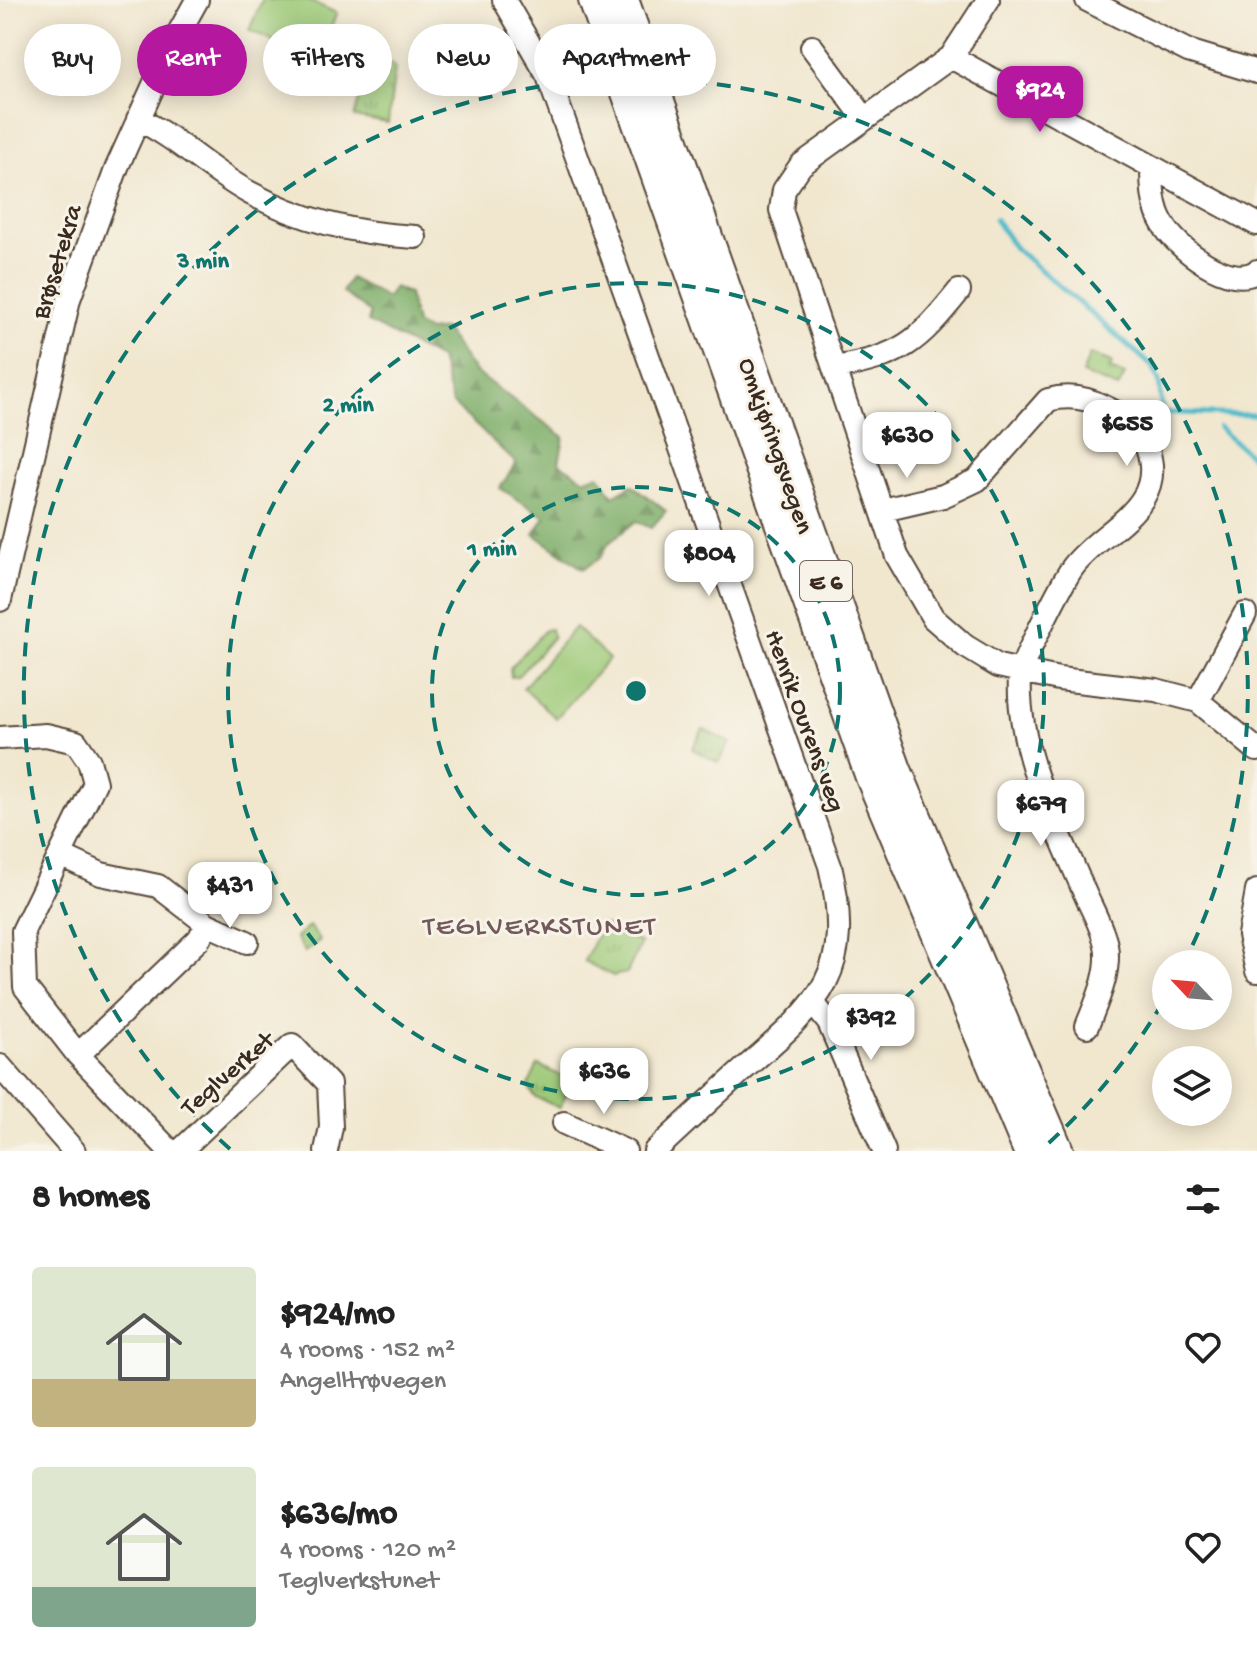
<!DOCTYPE html>
<html lang="en">
<head>
<meta charset="utf-8">
<style>
  :root { --surface:#fff; --page:#f6f6f6; --text:#222; --muted:#767676; --accent:#b5179e }
  body { margin:0; font-family:"Gochi Hand",sans-serif; background:var(--page); color:var(--text); height:100vh; display:flex; flex-direction:column; font-size:30px; white-space:nowrap }
  * { box-sizing:border-box; margin:0 }
  p { font-size:26px; color:var(--muted) }
  .icon { flex:none; width:44px; height:44px; fill:none; stroke:currentColor; stroke-width:2; stroke-linecap:round; stroke-linejoin:round }
  .map { position:relative; height:1151px; overflow:hidden }
  .sheet { display:flex; flex-direction:column; background:var(--surface); flex:1 }
  .sheet>* { flex:none }
  .guide { position:absolute; left:24px; top:24px; width:800px; height:72px; display:flex; gap:16px }
  .needle { width:52px; rotate:296deg }
  .tools { position:absolute; left:1152px; top:950px; display:grid; gap:16px }
  .tools a { display:grid; place-items:center; width:80px; height:80px; border-radius:50%; background:var(--surface); box-shadow:0 4px 20px #0003; font-size:40px }
  .price { position:absolute; translate:-50% -68px; padding:0 18px; border-radius:16px; background:#fff; color:#222; font-size:26px; line-height:52px; filter:drop-shadow(0 2px 4px #0008) }
  .price::after { content:''; position:absolute; left:50%; top:48px; width:24px; height:18px; margin-left:-12px; background:inherit; clip-path:polygon(0 0,100% 0,50% 100%) }
  .price.active { background:var(--accent); color:#fff }
  ul { padding:0; list-style:none }
  li { display:flex; align-items:center; gap:24px; height:200px; padding:0 32px }
  li span { display:grid; place-items:center; flex:none; width:224px; height:160px; border-radius:8px; color:#555 }
  li>.icon { margin-inline-start:auto }
  span .icon { width:96px; height:96px; fill:#fffc; stroke-width:1 }
  li b { font-size:34px }
  h2 { display:flex; justify-content:space-between; align-items:center; height:96px; padding:0 32px; font-size:34px }
  .chip { padding:0 28px; border-radius:36px; background:var(--surface); box-shadow:0 4px 20px #0003; font-size:28px; line-height:72px }
  .chip.active { background:var(--accent); color:#fff }
  .map>svg:first-child { display:block }
  .grass { fill:url(#grass-tufts); stroke:#6c7a4a; stroke-width:2 }
  .forest { fill:url(#forest-firs); stroke:#5c6c43; stroke-width:2 }
  .pitch { fill:#9cc977; stroke:#6c7a4a; stroke-width:2 }
  .lines { fill:none; stroke-linecap:round; stroke-linejoin:round }
  .stream { stroke:#4fbaca; stroke-width:5 }
  .minor-casing { stroke:#564639; stroke-width:26 }
  .highway-casing { stroke:#564639; stroke-width:36 }
  .minor { stroke:#fff; stroke-width:22 }
  .highway { stroke:#fff; stroke-width:32 }
  .ring { fill:none; stroke:#0f766e; stroke-width:4; stroke-dasharray:14 10 }
  .labels { text-anchor:middle; stroke-width:6; stroke-linejoin:round; paint-order:stroke }
  .shield { fill:#f7f3e8; stroke:#73665b; stroke-width:2 }
  .shield-label { font-size:24px; font-weight:bold; fill:#3b2a1e }
  .street-label { font-size:26px; fill:#3b2a1e; stroke:#f7f3e8 }
  .neighbourhood-label { font-size:28px; letter-spacing:2px; fill:#73595b; stroke:#f7f3e8 }
  .centre { fill:#0f766e; stroke:#f7f3e8; stroke-width:4 }
  .ring-label { font-size:24px; text-anchor:middle; font-weight:bold; fill:#0f766e; stroke:#f7f3e8; stroke-width:6; stroke-linejoin:round; paint-order:stroke }
</style>
</head>
<body>
<div class="map">
<svg width="1257" height="1151" viewBox="0 0 1257 1151">
  <defs>
    <pattern id="grass-tufts" width="24" height="20" patternUnits="userSpaceOnUse" patternTransform="scale(2)"><rect width="24" height="20" fill="#9cc977"/><path d="M3 7l-1-3M5 7V3M7 7l1-3M15 17l-1-3M17 17v-4M19 17l1-3" fill="none" stroke="#80a361"/></pattern>
    <pattern id="forest-firs" width="22" height="20" patternUnits="userSpaceOnUse" patternTransform="scale(2)"><rect width="22" height="20" fill="#7dad68"/><path d="M5 1l3.5 6h-7zM16 11l3.5 6h-7z" fill="#688d55"/></pattern>
  </defs>
  <rect width="100%" height="100%" fill="#f7f3e8"/>
  <filter id="ink" filterUnits="userSpaceOnUse"><feTurbulence type="fractalNoise" baseFrequency=".0125" numOctaves="2"/><feDisplacementMap in="SourceGraphic" scale="16" xChannelSelector="R" yChannelSelector="G"/><feConvolveMatrix kernelMatrix="1 2 1 2 8 2 1 2 1" color-interpolation-filters="sRGB"/></filter>
  <filter id="wash" filterUnits="userSpaceOnUse"><feTurbulence type="fractalNoise" baseFrequency=".006" numOctaves="4" result="noise"/><feDisplacementMap in="SourceGraphic" scale="32" xChannelSelector="R" yChannelSelector="G"/><feGaussianBlur stdDeviation="1.8" result="paint"/><feColorMatrix in="noise" values="0 0 0 0 0 0 0 0 0 0 0 0 0 0 0 0 0 1.4 0 .05"/><feComposite in="paint" operator="in"/></filter>
  <g filter="url(#wash)">
    <rect width="100%" height="100%" fill="#f1e7cf"/>
    <path class="grass" d="M374,60L392,64L395,68L388,123L354,117L369,63Z
      M1090,354L1112,362L1110,369L1125,375L1118,388L1082,374Z
      M703,729L730,743L719,763L692,749Z
      M602,924L641,943L627,973L613,976L584,961Z
      M309,926L320,940L305,952L296,938Z
      M538,1065L572,1081L560,1108L535,1097L528,1086Z"/>
    <path class="forest" d="M350,278L387,298L394,287L409,294L416,324L428,331L444,329L475,372L564,437L559,463L584,479L599,475L613,496L632,485L666,511L651,528L636,521L609,543L600,558L583,569L534,534L545,517L500,488L516,463L452,403L440,359L368,322L370,313L342,292Z"/>
    <path class="pitch" d="M262,0H307L337,13L317,59L294,49L285,64L270,58L274,41L249,30Z
      M575,627L609,659L556,718L523,688Z
      M551,629L553,637L518,676L511,677L510,668L545,630Z"/>
    <g class="lines">
      <path class="stream" d="M995,219L1014,247L1152,366L1159,381L1163,417
        M1136,412L1257,415
        M1219,428L1257,461"/>
    </g>
  </g>
  <g filter="url(#ink)">
    <g class="lines">
      <g class="minor-casing">
        <path id="minor" d="M504,0L548,76L830,866C855,973 821,1002 745,1068C715,1095 685,1123 655,1151
          M988,0L951,57L801,165L784,190L781,210L897,556L933,618L965,646L998,666L1059,679L1156,690L1198,701L1257,750
          M1087,0L1188,51L1257,72
          M812,47L865,119
          M951,57L1257,224
          M138,119C179,139 211,172 250,193C302,221 357,234 415,237
          M1152,168C1152,187 1153,208 1163,224C1176,248 1231,290 1257,271
          M835,368C902,356 917,343 959,291
          M883,510L943,496L977,480L1048,400C1077,392 1097,402 1122,416C1136,423 1142,434 1147,448C1169,508 1101,529 1073,567C1064,579 1020,664 1020,676C1016,750 1055,822 1083,889C1090,906 1102,926 1106,945C1111,972 1097,1001 1087,1026
          M0,600L69,299L117,167L172,45L197,0
          M1198,701L1245,614
          M0,738L46,735L76,742L89,761L95,783L23,931L25,987L78,1055L170,1151
          M60,855L101,874L158,886L207,924L199,939L78,1055
          M1257,891L1249,935L1257,971
          M207,924L247,942
          M814,1004L829,1023L884,1151
          M0,1066L74,1151
          M564,1123L625,1151
          M180,1151L292,1045L329,1084L331,1127L326,1151"/>
      </g>
      <g class="highway-casing">
        <path id="highway" d="M595,0L872,777L1030,1151
          M622,0L895,770L1057,1151"/>
      </g>
      <use href="#minor" class="minor"/>
      <use href="#highway" class="highway"/>
    </g>
  </g>
  <g class="ring">
    <circle cx="636" cy="691" r="204"/>
    <circle cx="636" cy="691" r="408"/>
    <path d="M1163 1002A612 612 0 0 1 1042 1149M230 1149A612 612 0 1 1 1186 959"/>
  </g>
  <g class="labels">
    <rect class="shield" x="800" y="561" width="52" height="40" rx="6"/>
    <g class="shield-label">
      <text x="826" y="589">E 6</text>
    </g>
    <g class="street-label">
      <text transform="translate(55 261) rotate(-73)" y="9">Brøsetekra</text>
      <text transform="translate(778 445) rotate(71)" y="9">Omkjøringsvegen</text>
      <text transform="translate(807 720) rotate(70)" y="9">Henrik Ourens veg</text>
      <text transform="translate(226 1072) rotate(-41)" y="9">Teglverket</text>
    </g>
    <g class="neighbourhood-label">
      <text x="540" y="934">TEGLVERKSTUNET</text>
    </g>
  </g>
  <circle cx="636" cy="691" r="12" class="centre"/>
  <g class="ring-label">
    <text x="203" y="267">3 min</text>
    <text x="348" y="411">2 min</text>
    <text x="492" y="555">1 min</text>
  </g>
</svg>
<div class="tools">
<a><svg class="needle" viewBox="-14 -14 28 28"><path d="M0-13l5 13h-10z" fill="#e53935"/><path d="M0 13l5-13h-10z" fill="#767676"/></svg></a>
<a><svg class="icon" aria-label="layers" viewBox="0 0 24 24"><path d="M12 4l9 5-9 5-9-5zM3 14l9 5 9-5"/></svg></a>
</div>
<b class="price active" style="left:1040px;top:134px">$924</b>
<b class="price" style="left:1127px;top:468px">$655</b>
<b class="price" style="left:907px;top:480px">$630</b>
<b class="price" style="left:709px;top:598px">$804</b>
<b class="price" style="left:1041px;top:848px">$679</b>
<b class="price" style="left:230px;top:930px">$431</b>
<b class="price" style="left:871px;top:1062px">$392</b>
<b class="price" style="left:604px;top:1116px">$636</b>
<div class="guide">
<a class="chip">Buy</a>
<a class="chip active">Rent</a>
<a class="chip">Filters</a>
<a class="chip">New</a>
<a class="chip">Apartment</a>
</div>
</div>
<section class="sheet">
<h2>8 homes<svg class="icon" aria-label="filters" viewBox="0 0 24 24"><path d="M4 7h16M4 17h16"/><circle cx="9" cy="7" r="2"/><circle cx="15" cy="17" r="2"/></svg></h2>
<ul>
<li><span style="background:linear-gradient(#dfe7d0 70%,#c2b280 0)"><svg class="icon" aria-label="home" viewBox="0 0 24 24"><path d="M3 11l9-7 9 7M6 9v11h12V9"/></svg></span><div><b>$924/mo</b><p>4 rooms · 152 m²</p><p>Angelltrøvegen</p></div><svg class="icon" aria-label="heart" viewBox="0 0 24 24"><path d="M12 20l-8-8c-3-5 5-10 8-4 3-6 11-1 8 4z"/></svg></li>
<li><span style="background:linear-gradient(#dfe7d0 75%,#7fa58c 0)"><svg class="icon" aria-label="home" viewBox="0 0 24 24"><path d="M3 11l9-7 9 7M6 9v11h12V9"/></svg></span><div><b>$636/mo</b><p>4 rooms · 120 m²</p><p>Teglverkstunet</p></div><svg class="icon" aria-label="heart" viewBox="0 0 24 24"><path d="M12 20l-8-8c-3-5 5-10 8-4 3-6 11-1 8 4z"/></svg></li>
</ul>
</section>
</body>
</html>
